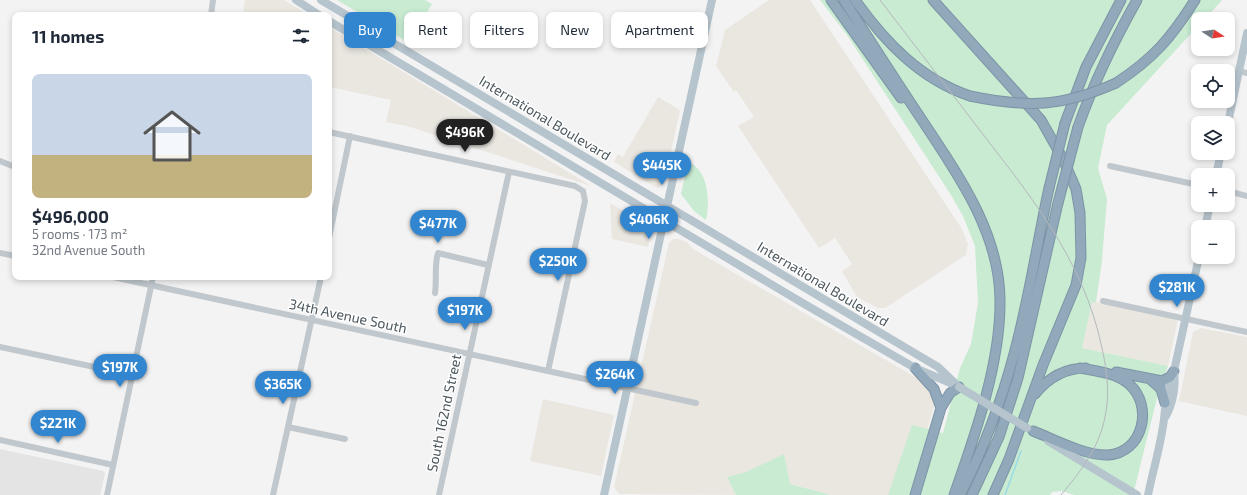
<!DOCTYPE html>
<html lang="en">
<head>
<meta charset="utf-8">
<style>
  :root { --surface:#fff; --page:#f6f6f7; --text:#1f2937; --muted:#747a83; --line:#e0e1e3; --accent:#3286cf }
  body { margin:0; font-family:"Exo 2",sans-serif; background:var(--page); color:var(--text); height:100vh; display:flex; flex-direction:column; font-size:15px; white-space:nowrap }
  * { box-sizing:border-box; margin:0 }
  p { font-size:13px; color:var(--muted) }
  .icon { flex:none; width:22px; height:22px; fill:none; stroke:currentColor; stroke-width:2; stroke-linecap:round; stroke-linejoin:round }
  .map { position:relative; flex:1; overflow:hidden }
  .details { position:absolute; left:12px; top:12px; width:320px; height:268px; display:flex; flex-direction:column; background:var(--surface); border-radius:8px; box-shadow:0 2px 6px #0003 }
  .details>* { flex:none }
  .banner { position:absolute; left:344px; top:12px; width:380px; height:36px; display:flex; gap:8px }
  .needle { width:26px; rotate:102deg }
  .tools { position:absolute; left:1191px; top:12px; display:grid; gap:8px }
  .tools a { display:grid; place-items:center; width:44px; height:44px; border-radius:8px; background:var(--surface); box-shadow:0 2px 6px #0003; font-size:20px }
  .price { position:absolute; translate:-50% -34px; padding:0 9px; border-radius:14px; background:var(--accent); color:#fff; font-size:13px; line-height:26px; filter:drop-shadow(0 1px 2px #0008) }
  .price::after { content:''; position:absolute; left:50%; top:24px; width:12px; height:9px; margin-left:-6px; background:inherit; clip-path:polygon(0 0,100% 0,50% 100%) }
  .price.on { background:#222; color:#fff }
  ul { padding:0; list-style:none }
  li { display:grid; align-content:center; gap:8px; height:212px; padding:0 20px }
  li+li { border-top:1px solid var(--line) }
  li span { display:grid; place-items:center; height:124px; border-radius:8px; color:#555 }
  li>.icon { margin-inline-start:auto }
  span .icon { width:72px; height:72px; fill:#fffc; stroke-width:1 }
  li b { font-size:17px }
  h2 { display:flex; justify-content:space-between; align-items:center; height:48px; padding:0 20px; font-size:17px }
  .tag { padding:0 14px; border-radius:8px; background:var(--surface); box-shadow:0 2px 6px #0003; font-size:14px; line-height:36px }
  .tag.on { background:var(--accent); color:#fff }
  .map>svg:first-child { display:block }
  .commercial { fill:#eae7e1 }
  .education { fill:#e5e4e4 }
  .green { fill:#c8ebd2 }
  .lines { fill:none; stroke-linecap:round; stroke-linejoin:round }
  .stream { stroke:#9bdbe3; stroke-width:1.5 }
  .highway-casing { stroke:#7c94a6; stroke-width:11 }
  .minor { stroke:#c0c8cd; stroke-width:6 }
  .major { stroke:#b6c4cd; stroke-width:8 }
  .highway { stroke:#91a9ba; stroke-width:9 }
  .tram { stroke:#b5b8bc; stroke-width:1 }
  .highway-bridge-casing { stroke:#7c94a6; stroke-width:11; stroke-linecap:butt }
  .major-bridge { stroke:#b6c4cd; stroke-width:8 }
  .highway-bridge { stroke:#91a9ba; stroke-width:9 }
  .labels { text-anchor:middle; stroke-width:3; stroke-linejoin:round; paint-order:stroke }
  .street-label { font-size:14px; fill:#4c575e; stroke:#fff }
</style>
</head>
<body>
<div class="map">
<svg width="1247" height="495" viewBox="0 0 1247 495">
  <rect width="100%" height="100%" fill="#f4f3f3"/>
  <path class="commercial" d="M245,0H284L309,15H243Z
    M769,0H810L962,229L968,244L966,255L885,308H878L857,297L842,271L852,264L835,238L819,248L738,126L754,117L736,90L734,92L716,66L725,30Z
    M329,27L529,148L591,186L407,126L386,122L391,100L329,87Z
    M658,97L680,110L664,184L657,188L614,162L618,154L623,157Z
    M610,203L652,228L648,247L612,239Z
    M673,239H679L687,242L693,249L924,382L931,393L934,407L907,495H831L746,472L727,477L736,495L619,494L614,487L669,243Z
    M1092,301L1178,319L1168,366L1082,348Z
    M1201,328L1247,337V416L1179,401L1193,332Z
    M543,399L614,415L601,476L530,461Z"/>
  <path class="education" d="M0,449L103,471L105,473L100,495H0Z"/>
  <path class="green" d="M337,0H425L432,4L409,43Z
    M820,0H1222L1205,19H1198V26L1107,125L1098,168L1107,199L1102,260L1096,302H1092L1082,348L1168,366L1157,398L1133,495H1074L1062,491L1052,492L1050,495H888L912,425L943,433L960,368L971,344L978,303L975,246L963,216L951,195L847,35Z
    M688,162C709,170 710,201 706,220L694,211L681,194Z
    M784,454L790,484L831,495H736L727,477L746,472Z"/>
  <g class="lines">
    <path class="stream" d="M1005,495L1021,451"/>
    <g class="highway-casing">
      <path id="highway" d="M831,0L901,98
        M844,0C869,39 894,78 920,117C956,172 999,230 1000,299C1001,363 975,435 954,495
        M855,0C885,42 920,79 970,96
        M933,0L1041,120L1063,159L1076,189L1080,213L1081,258L1076,285L1043,365L1009,459L993,495
        M1116,83C1154,58 1171,38 1195,0
        M1065,123L1086,67L1121,0
        M1078,127C1094,82 1114,41 1137,0
        M915,368L934,389L941,408
        M1116,372L1162,381L1170,377L1174,371
        M1151,380L1161,389L1165,403
        M1035,394C1048,378 1065,368 1086,368
        M1033,431C1054,439 1085,456 1108,455C1143,453 1154,406 1129,384C1116,373 1096,371 1080,368
        M915,495L941,408L950,393L959,387
        M960,495C983,450 1001,403 1014,354C1029,299 1037,243 1049,188
        M972,495L999,437L1018,378L1058,203"/>
    </g>
    <path class="minor" d="M211,15L213,0
      M1239,71L1247,73
      M329,132L575,186L583,191L585,201L548,371
      M0,161L15,167
      M1110,166L1198,185
      M1228,191L1247,196
      M329,238L350,136
      M0,253L15,256
      M113,277L696,403
      M435,293C437,279 434,267 438,253L488,265
      M1103,301L1247,332
      M0,347L132,375
      M288,427L345,439
      M0,440L113,465
      M107,495L153,277
      M273,495L321,277
      M439,495L509,172"/>
    <path class="major" d="M296,0L319,15
      M321,0L938,367L959,387
      M329,21L806,305L915,368L955,385
      M1228,123L1247,33
      M1216,175L1221,153
      M1205,227L1210,205
      M1166,416C1173,403 1176,386 1174,371
      M1048,441L1137,495
      M604,495L712,0
      M1148,495C1153,470 1161,445 1164,419C1166,402 1166,387 1174,371L1199,257"/>
    <use href="#highway" class="highway"/>
    <path class="tram" d="M880,0C911,40 941,80 972,120C1027,192 1083,257 1102,348C1107,371 1110,394 1105,417C1099,448 1081,471 1061,495"/>
    <g class="highway-bridge-casing">
      <path id="highway-bridge" d="M970,96C1028,108 1062,107 1116,83
        M1049,188L1065,123
        M1058,203L1078,127"/>
    </g>
    <path class="major-bridge" d="M959,387L1027,428"/>
    <use href="#highway-bridge" class="highway-bridge"/>
  </g>
  <g class="labels">
    <g class="street-label">
      <text transform="translate(545 118) rotate(31)" y="5">International Boulevard</text>
      <text transform="translate(823 284) rotate(31)" y="5">International Boulevard</text>
      <text transform="translate(348 316) rotate(12)" y="5">34th Avenue South</text>
      <text transform="translate(444 413) rotate(-78)" y="5">South 162nd Street</text>
    </g>
  </g>
</svg>
<div class="tools">
<a><svg class="needle" viewBox="-14 -14 28 28"><path d="M0-13l5 13h-10z" fill="#e53935"/><path d="M0 13l5-13h-10z" fill="#747a83"/></svg></a>
<a><svg class="icon" aria-label="locate" viewBox="0 0 24 24"><circle cx="12" cy="12" r="6"/><path d="M12 2v4M12 18v4M2 12h4M18 12h4"/></svg></a>
<a><svg class="icon" aria-label="layers" viewBox="0 0 24 24"><path d="M12 4l9 5-9 5-9-5zM3 14l9 5 9-5"/></svg></a>
<a>+</a>
<a>−</a>
</div>
<b class="price on" style="left:465px;top:153px">$496K</b>
<b class="price" style="left:662px;top:186px">$445K</b>
<b class="price" style="left:649px;top:240px">$406K</b>
<b class="price" style="left:438px;top:244px">$477K</b>
<b class="price" style="left:558px;top:282px">$250K</b>
<b class="price" style="left:1177px;top:308px">$281K</b>
<b class="price" style="left:465px;top:331px">$197K</b>
<b class="price" style="left:120px;top:388px">$197K</b>
<b class="price" style="left:615px;top:395px">$264K</b>
<b class="price" style="left:283px;top:405px">$365K</b>
<b class="price" style="left:58px;top:444px">$221K</b>
<div class="banner">
<a class="tag on">Buy</a>
<a class="tag">Rent</a>
<a class="tag">Filters</a>
<a class="tag">New</a>
<a class="tag">Apartment</a>
</div>
<section class="details">
<h2>11 homes<svg class="icon" aria-label="filters" viewBox="0 0 24 24"><path d="M4 7h16M4 17h16"/><circle cx="9" cy="7" r="2"/><circle cx="15" cy="17" r="2"/></svg></h2>
<ul>
<li><span style="background:linear-gradient(#c9d6e8 65%,#c2b280 0)"><svg class="icon" aria-label="home" viewBox="0 0 24 24"><path d="M3 11l9-7 9 7M6 9v11h12V9"/></svg></span><div><b>$496,000</b><p>5 rooms · 173 m²</p><p>32nd Avenue South</p></div></li>
</ul>
</section>
</div>
</body>
</html>
